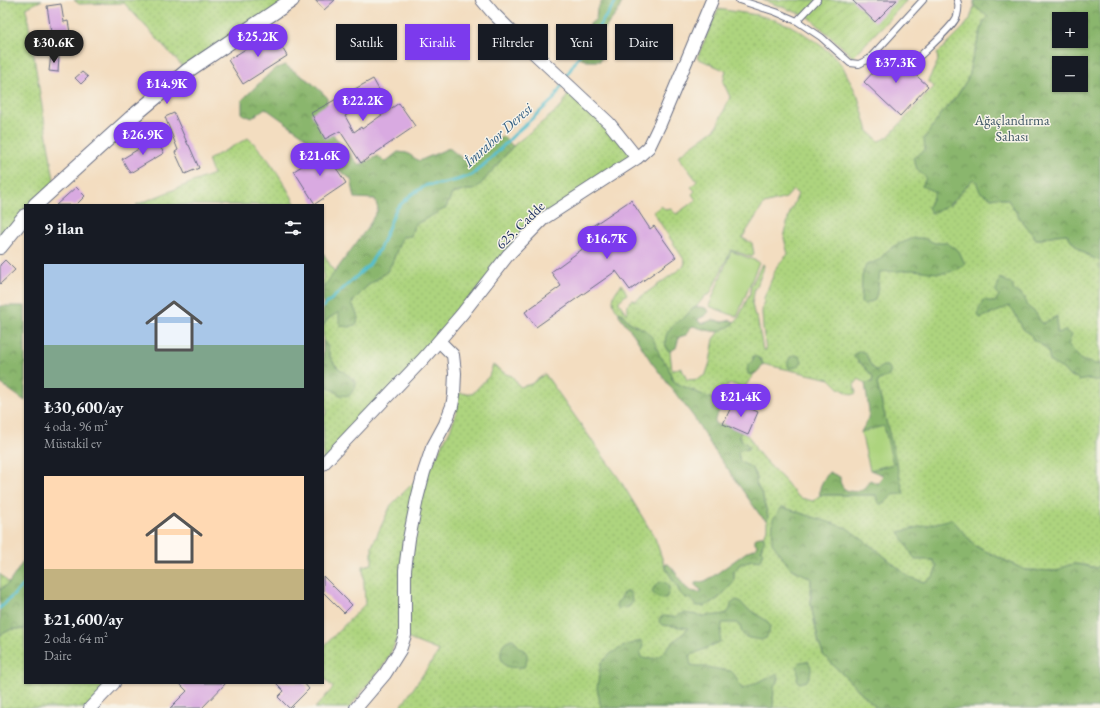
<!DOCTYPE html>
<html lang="tr">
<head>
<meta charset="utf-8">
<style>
  :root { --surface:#171b24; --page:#242831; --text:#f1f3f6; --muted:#9ea1a6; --accent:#7c3aed }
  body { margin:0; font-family:"EB Garamond",serif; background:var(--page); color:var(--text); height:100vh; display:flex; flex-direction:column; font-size:15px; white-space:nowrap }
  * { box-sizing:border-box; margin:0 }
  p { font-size:13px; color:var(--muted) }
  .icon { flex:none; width:22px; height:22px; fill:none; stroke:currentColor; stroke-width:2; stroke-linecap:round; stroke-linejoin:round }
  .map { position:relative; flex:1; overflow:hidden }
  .drawer { position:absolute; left:24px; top:204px; width:300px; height:480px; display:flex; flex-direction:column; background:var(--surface); border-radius:0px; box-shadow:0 1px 3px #0004 }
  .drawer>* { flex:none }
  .hud { position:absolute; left:336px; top:24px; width:380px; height:36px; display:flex; gap:8px }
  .tools { position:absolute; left:1052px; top:12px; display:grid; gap:8px }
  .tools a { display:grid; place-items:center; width:36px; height:36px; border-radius:0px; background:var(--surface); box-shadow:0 1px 3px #0004; font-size:20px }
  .price { position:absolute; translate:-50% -34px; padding:0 9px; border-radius:14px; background:var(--accent); color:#fff; font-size:13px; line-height:26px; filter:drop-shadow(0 1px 2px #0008) }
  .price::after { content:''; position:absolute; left:50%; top:24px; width:12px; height:9px; margin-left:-6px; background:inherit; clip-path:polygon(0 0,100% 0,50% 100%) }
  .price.active { background:#222; color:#fff }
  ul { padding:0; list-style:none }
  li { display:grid; align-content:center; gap:8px; height:212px; padding:0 20px }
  li span { display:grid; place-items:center; height:124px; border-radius:0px; color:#555 }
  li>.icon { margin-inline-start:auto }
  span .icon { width:72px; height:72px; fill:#fffc; stroke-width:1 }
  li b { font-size:17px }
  h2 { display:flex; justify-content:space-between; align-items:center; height:48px; padding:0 20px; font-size:17px }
  .tag { padding:0 14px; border-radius:0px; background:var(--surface); box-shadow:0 1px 3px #0004; font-size:14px; line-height:36px }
  .tag.active { background:var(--accent); color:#fff }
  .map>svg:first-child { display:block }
  .grass { fill:url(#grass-dots); stroke:#64826e; fill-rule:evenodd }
  .forest { fill:url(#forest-crowns); stroke:#527266; fill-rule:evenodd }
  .garden { fill:url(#garden-furrows); stroke:#64826e }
  .pitch { fill:#add47e; stroke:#64826e }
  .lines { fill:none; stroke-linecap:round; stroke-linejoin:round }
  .stream { stroke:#54bfcf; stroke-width:3 }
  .building { fill:#d9aae1 }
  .service-casing { stroke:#676c80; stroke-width:8 }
  .minor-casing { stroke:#676c80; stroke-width:14 }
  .tertiary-casing { stroke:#676c80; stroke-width:16 }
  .service { stroke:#fff; stroke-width:6 }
  .minor { stroke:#fff; stroke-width:12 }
  .tertiary { stroke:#fff; stroke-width:14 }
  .labels { text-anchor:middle; stroke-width:3; stroke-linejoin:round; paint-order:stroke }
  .park-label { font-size:14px; fill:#405866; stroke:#f7f3e8 }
  .street-label { font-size:14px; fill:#1b2f5e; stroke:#f7f3e8 }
  .water-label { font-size:15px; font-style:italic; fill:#2c5a80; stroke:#f7f3e8 }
</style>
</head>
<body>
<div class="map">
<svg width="1100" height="708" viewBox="0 0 1100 708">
  <defs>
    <pattern id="grass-dots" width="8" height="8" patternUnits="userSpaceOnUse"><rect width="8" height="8" fill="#add47e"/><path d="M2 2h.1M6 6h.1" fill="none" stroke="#94b66f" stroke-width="1.8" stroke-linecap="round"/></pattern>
    <pattern id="forest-crowns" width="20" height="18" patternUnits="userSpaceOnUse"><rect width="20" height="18" fill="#8ab66d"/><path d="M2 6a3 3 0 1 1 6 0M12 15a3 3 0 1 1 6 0" fill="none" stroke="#70945d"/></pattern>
    <pattern id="garden-furrows" width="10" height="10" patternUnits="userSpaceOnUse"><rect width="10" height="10" fill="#add47e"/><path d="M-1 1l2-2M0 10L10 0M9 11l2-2" fill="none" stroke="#94b66f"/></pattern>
  </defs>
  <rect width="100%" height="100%" fill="#f7f3e8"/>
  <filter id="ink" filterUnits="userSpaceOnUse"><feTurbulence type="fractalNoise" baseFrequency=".025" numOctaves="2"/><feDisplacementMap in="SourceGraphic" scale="8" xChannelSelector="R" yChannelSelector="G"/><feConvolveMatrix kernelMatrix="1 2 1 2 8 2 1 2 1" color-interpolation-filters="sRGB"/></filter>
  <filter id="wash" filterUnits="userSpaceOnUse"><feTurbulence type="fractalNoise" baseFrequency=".012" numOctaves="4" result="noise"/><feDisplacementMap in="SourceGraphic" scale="16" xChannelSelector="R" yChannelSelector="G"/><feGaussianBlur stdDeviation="0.9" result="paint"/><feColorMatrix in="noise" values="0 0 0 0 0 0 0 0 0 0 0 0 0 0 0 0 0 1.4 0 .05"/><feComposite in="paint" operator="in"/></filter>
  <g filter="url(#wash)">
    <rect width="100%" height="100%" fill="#f3ddc0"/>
    <path class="grass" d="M0,0H42L26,8L55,186L35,205H25V216L0,247Z
      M74,0H292L187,71L124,3L79,4Z
      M974,6L989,17L984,21L971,63L968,78L957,96L944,110L917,169L926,178L935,191L932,199L928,207L951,204L973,179L976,181L991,198L998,197L1008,200L1024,224L1036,239H1042L1055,235L1067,234C1075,248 1085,255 1100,261V565L1097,568C1082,565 1071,560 1059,571L1025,570L975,546L951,519L915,559L933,560L937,567L933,578L924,582L909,577L878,551L803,514L782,507L790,568L811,578V605L819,644L824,656L877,708H400L439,651L399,635L386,662L349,708H315L333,688L323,677V647L365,604L363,566L372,564V546L391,505L433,463L451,428L456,414L458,403L459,393L472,394L489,376L493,365L506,374L512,376L520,387L531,384L545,374L620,480L655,538L665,567L678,588L680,593L684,597L691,599L694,604L711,602L716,600L721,596L734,578V572L741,563L748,562L751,560H756L761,550L764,538L763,536L767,529V521L768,518L767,511L764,503L763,496L756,484L757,479L751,467L740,462L738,452L740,450L748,449L749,447L742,441L739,435L742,432C752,437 751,442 757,451C765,462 777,472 786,482C791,488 794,495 801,498C805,499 809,500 813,501L820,495H876L903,494L877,383L878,380L882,379L880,369L877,371C871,368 868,360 866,353L857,361L862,364L873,377L872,382L865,383L859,379L854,385L856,393L852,395L839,388L830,379L763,364L761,359L753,356V360L751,362L750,375L754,374L744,388C724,380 723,386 723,404L676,383C669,376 669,364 660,356L644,329C634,325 627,322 622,313H619C609,301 613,294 622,284L627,294L619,301V303L626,313L628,311C627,306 628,303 632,299L635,301L684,266L685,261L653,212L661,206L666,210L671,209L676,214L696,200L692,194L695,191L691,187L697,181L678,156L716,128L730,97L723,82L726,71L697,58L718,9L757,15L772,19L789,25L803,33L820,45L833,55L843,67L858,97L868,131L879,141L888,137L934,87L928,81L938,61L937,54L964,27L970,19ZM793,190L798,194L789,215L784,238L788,254L777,266L764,298L762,312L763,329L766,350H763L757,317H755L752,304L755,288L757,286L763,270L764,265L762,264L751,286L750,293L738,319L734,322L732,325L720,331L714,339L710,362L706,374L699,379L687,380L681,367L672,371L670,351L666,349L677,322L684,318L693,308L696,307L705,296L710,294L731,250L752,257L754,254L752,243L742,238L764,204L786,198Z
      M571,89L637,158L543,219L323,464V419L327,410L323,405V383L340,395L354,380C345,374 336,368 331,358C327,351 329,347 323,341V326L328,319L339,311L358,317L351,303L366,287L386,273L392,263L402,237L414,225L445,208L452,194L467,190L482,183L513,146L561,107Z
      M248,138C269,156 283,181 296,205H136L213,174L208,160Z
      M323,253L335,273L323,288Z
      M0,574L9,583L0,590Z
      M12,629H25V683H114L90,708H0V635Z"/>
    <path class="forest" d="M603,0H623L617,13L596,39C602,47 605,53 600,61H587L579,58C576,46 569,46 576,32L589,31L590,24L596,19L597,9Z
      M974,0H1100V261C1085,255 1076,248 1067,234L1055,235L1042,239H1036L1024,224L1008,200L998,197L992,198L980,192L976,181L973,179C958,194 953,207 931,213L928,207L932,199L935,192L922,186L926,178L917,169L913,158L925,150L924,139L944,110L957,96L968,78L971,63L984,21L988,17L974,6ZM1059,19H1081V41H1059ZM1059,63H1081V85H1059Z
      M285,65L312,83L327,97L326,125L335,137L359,165L378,156L385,162L398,152L407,153L419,161L449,148L463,159H476L492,144L503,136L513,146L482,183L474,190H467L452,194L446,208L414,225L411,236L402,237L392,263L386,273L366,287L352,303L358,317L357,324L350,327L340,326L339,319V312L328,319L323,326V288L368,227L378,209L375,199L355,198L351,179L327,161L303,135L265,108L252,118L242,114V100L274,69Z
      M914,238H923L935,243H947L959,251L965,264C945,279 934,271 911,270C907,270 903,271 899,271C893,272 887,271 880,272L878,287L875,300L865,304L861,303L862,276L866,265L879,260L887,251L894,246Z
      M1000,278L1012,284L1014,291L1020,294L1025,298L1026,305L1036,313L1042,324L1057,316V333L1065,331L1072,335L1068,344C1071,351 1077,353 1081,360L1095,364H1100V381L1088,379L1079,381L1076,377L1069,376L1063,369L1050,362L1048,350L1039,343L1033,340L1031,335L1023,329L1013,310L1009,306L999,311L980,318L977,314L983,300L995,302L999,295L996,291Z
      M0,306H25V401L0,383Z
      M696,307C701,307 706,307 709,311L706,315L698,319V321L701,323H704L713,320L723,322L731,320L734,322L729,327C725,328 723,331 720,331C714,333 699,328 693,326L691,327L686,335L679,337L676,348L670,351L666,349C664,337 666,331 676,323C678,321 681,320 684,318C688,314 691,309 696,307Z
      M619,313H621L629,322L636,326L644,329L653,338L660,356L668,366L672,379L676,383L723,404L715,419V424L721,425L723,424L742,432L739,435L742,441L749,446L748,449L740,450L738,452L740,462L751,467L754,472L757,479L756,484L763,496L764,503L767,511L768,518L767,521L760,515L714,450L693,416L652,363L634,335L619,315Z
      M323,341L327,345L330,357L336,366L354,380L356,387L349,396L340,395L323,383Z
      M860,351L866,353C868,360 871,368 877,371L882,366H887L891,370L889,376L879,380L877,384L904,494L891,495C888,501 886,503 880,504L877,501L876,495H820C818,486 824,480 829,472L840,477C840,480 840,483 842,486C846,493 858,493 864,488C866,486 868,483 870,480L878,484L883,475L870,470L893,464L884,427L861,432L868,419L869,411L865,383L872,382L873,377L862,364L854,357V354Z
      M795,355L799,356L802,360L801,363L797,367L789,368C787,364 788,361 790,357Z
      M753,356C759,357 760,359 763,364C759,370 756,376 748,374C747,366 747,366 753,360Z
      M782,507L847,528L878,551L909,577L924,582L933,577L937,567L933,560H915L899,532L952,519L975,546L1025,570L1058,571C1071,560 1082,565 1096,568L1100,565V708H877L824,656L819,644L811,605V578L790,568L772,543L773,519Z
      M759,536H763C767,541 761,544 761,550L763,552L762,558L760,561L751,560L744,564L741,563L734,572V578L733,583L721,596L716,600L705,606H697L691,599L684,597L680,593L678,588L665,567L666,564H668C681,574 681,594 701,592V590L695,585V583L705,581L712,577L748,551L756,548L757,545L755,543V539Z
      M25,559V629H12L0,635V590L9,583Z
      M663,581L669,585V591L666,599C659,599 655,598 652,591C655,585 657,583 663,581Z
      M627,591L631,593L632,603L629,607L619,609L616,606L617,602L621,599L622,594Z
      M736,600L740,601L745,607L767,621L770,626L769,633L766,638L761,640L749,638L744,636L741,630L740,626L736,623H722L720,642L689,656L691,665L731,671L734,674L742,689L776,674L779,679L774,686L773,708H601L597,688L601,663L610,654L626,645L641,641L643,646L640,653L641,657C648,661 659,658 664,652C667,649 668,645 672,643C679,636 682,636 688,628L662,625L659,622L660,618L663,616L674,617L684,613L703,616L719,615L727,613L730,609L731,604Z
      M513,639C517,642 516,644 519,647C520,648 524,650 525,651C529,656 527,662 524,667C519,667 509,669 505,665C499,660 500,648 504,643C506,640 510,640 513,639Z
      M808,661C813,668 811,674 807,681L800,683L798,682L797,679L798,675L797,665L800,662Z"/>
    <path class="garden" d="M763,0H907L853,57L809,17Z"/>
    <path class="pitch" d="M731,251L759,262L737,317L709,306Z
      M884,426L893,464L870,470L861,432Z"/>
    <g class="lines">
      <path class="stream" d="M565,78L586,45L617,0
        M323,307L369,265L380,248L396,209L412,194L427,185L440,184L457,180L472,175L487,162L516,133L554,99L563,83
        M0,608L25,584"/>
    </g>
    <g id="blocks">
      <path class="building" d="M315,0H335L324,10Z
        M852,0H897L875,22Z
        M61,4L64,22L68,21L73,49L54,52L47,6Z
        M273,32L287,56L243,84L228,60Z
        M891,53L928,86L900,116L864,82Z
        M51,55L59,56L58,72L49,71Z
        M82,72L88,77L81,84L75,78Z
        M373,79L382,95L345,116L354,132L361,127L362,129L399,103L415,126L361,163L340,131L325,139L311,113Z
        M174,113L188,145H189L199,168L185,174L175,152L178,150L165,117Z
        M155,139L164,153L130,173L122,159Z
        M325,151L346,183L315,204L294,171Z
        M76,187L85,196L76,205H56Z
        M631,200L650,229L654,226L676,257L630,290L616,271L536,327L525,312L561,286L551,272L592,242L585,231Z
        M5,260L15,270L0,284V265Z
        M734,401L758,412L748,435L723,424Z
        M323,576L352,605L344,613L323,592Z
        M179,683H226L202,708H170L187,691Z
        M276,683H304L309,689L290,708H289L278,697L284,691Z"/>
    </g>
  </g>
  <g filter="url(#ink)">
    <use href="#blocks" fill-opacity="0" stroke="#676c80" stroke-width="1"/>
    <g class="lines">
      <g class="service-casing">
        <path id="service" d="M739,0L776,12L797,21L821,37L850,63L859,64L869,59L923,0
          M797,21L817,0
          M919,57C928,48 954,26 957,16C958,12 959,4 957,0"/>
      </g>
      <g class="minor-casing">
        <path id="minor" d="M482,0L493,13L520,40L609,123L637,158
          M323,464L424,358L462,314L508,255L543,219L637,158L649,147L660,124L712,0
          M90,708L114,683
          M356,708L385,674L400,650L405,635V570L409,539L417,499L424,472L432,448L445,424L452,406L454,395L455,373L453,355L439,341"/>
      </g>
      <g class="tertiary-casing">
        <path id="tertiary" d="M35,205L131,118L187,71L292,0
          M0,247L25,216"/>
      </g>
      <use href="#service" class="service"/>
      <use href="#minor" class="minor"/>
      <use href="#tertiary" class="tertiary"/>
    </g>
  </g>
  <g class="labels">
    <g class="park-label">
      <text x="1012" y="125">Ağaçlandırma<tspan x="1012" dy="16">Sahası</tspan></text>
    </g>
    <g class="street-label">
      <text transform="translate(520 225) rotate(-44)" y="5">625. Cadde</text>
    </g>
    <g class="water-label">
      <text transform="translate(498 135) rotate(-42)" y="5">İmrahor Deresi</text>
    </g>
  </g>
</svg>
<div class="tools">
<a>+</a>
<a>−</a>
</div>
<b class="price" style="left:258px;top:58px">₺25.2K</b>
<b class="price active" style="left:54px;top:64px">₺30.6K</b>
<b class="price" style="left:896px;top:84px">₺37.3K</b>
<b class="price" style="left:167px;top:105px">₺14.9K</b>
<b class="price" style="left:363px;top:122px">₺22.2K</b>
<b class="price" style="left:143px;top:156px">₺26.9K</b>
<b class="price" style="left:320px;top:177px">₺21.6K</b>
<b class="price" style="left:607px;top:260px">₺16.7K</b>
<b class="price" style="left:741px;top:418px">₺21.4K</b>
<div class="hud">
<a class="tag">Satılık</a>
<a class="tag active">Kiralık</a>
<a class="tag">Filtreler</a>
<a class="tag">Yeni</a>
<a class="tag">Daire</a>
</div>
<section class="drawer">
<h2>9 ilan<svg class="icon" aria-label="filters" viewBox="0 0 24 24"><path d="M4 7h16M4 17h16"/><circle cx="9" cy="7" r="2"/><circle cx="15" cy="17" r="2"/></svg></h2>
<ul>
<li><span style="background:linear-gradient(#a9c7e8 65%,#7fa58c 0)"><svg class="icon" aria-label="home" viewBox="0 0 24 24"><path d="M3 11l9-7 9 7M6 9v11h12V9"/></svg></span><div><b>₺30,600/ay</b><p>4 oda · 96 m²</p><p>Müstakil ev</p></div></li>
<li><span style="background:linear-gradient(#ffd9b3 75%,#c2b280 0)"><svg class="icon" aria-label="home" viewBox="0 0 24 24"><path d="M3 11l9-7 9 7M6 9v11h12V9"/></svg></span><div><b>₺21,600/ay</b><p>2 oda · 64 m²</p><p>Daire</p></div></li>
</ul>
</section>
</div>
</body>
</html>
